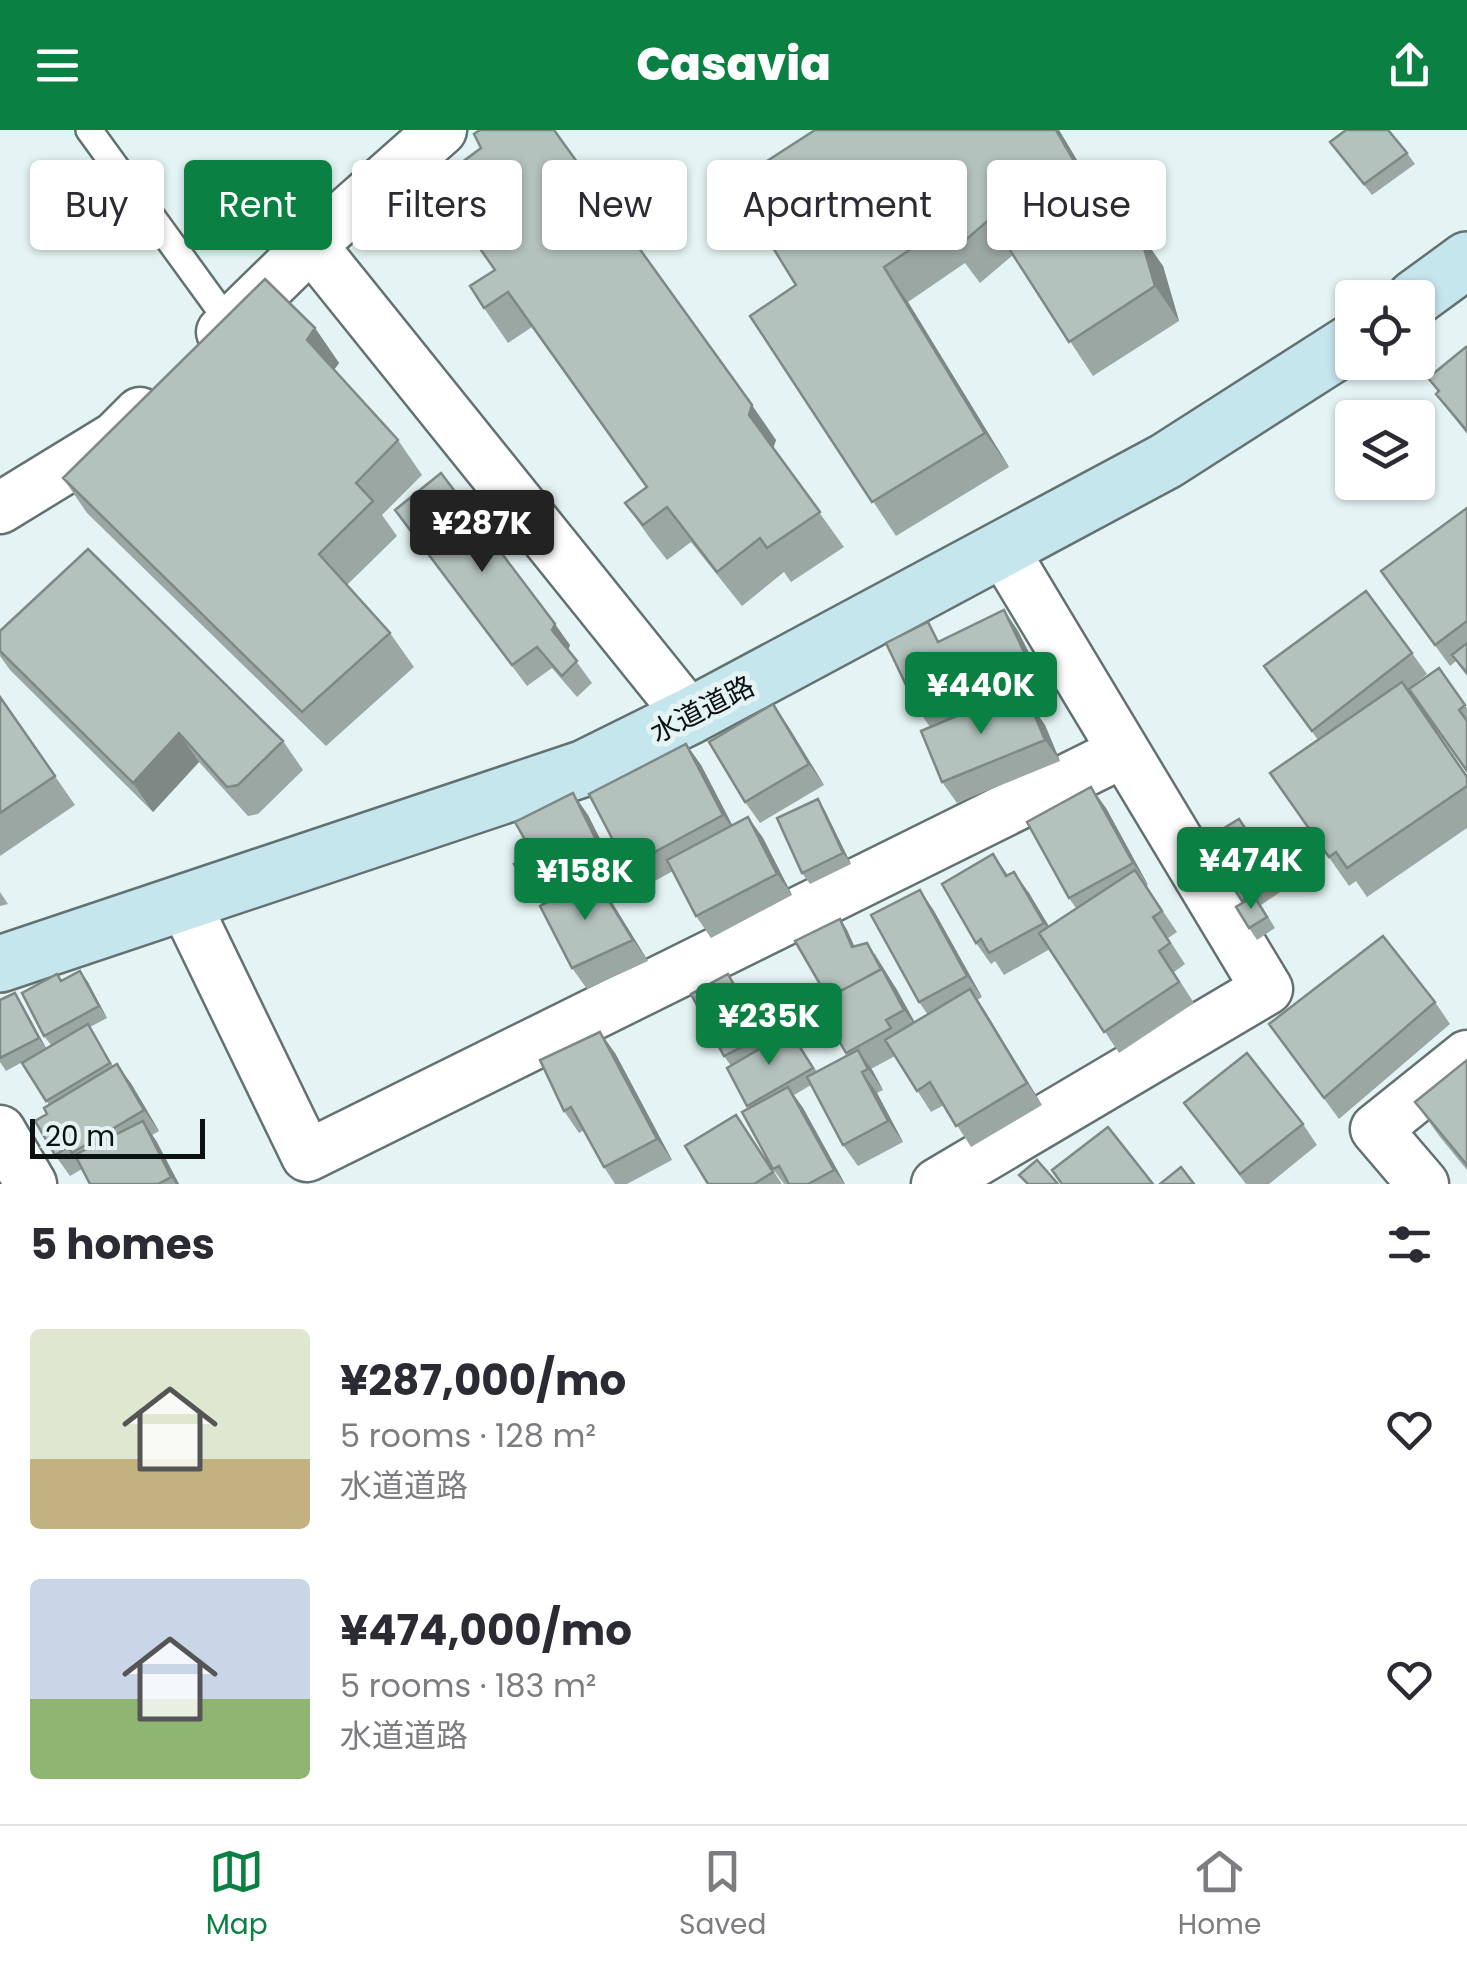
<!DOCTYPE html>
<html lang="en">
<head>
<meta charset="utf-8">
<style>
  :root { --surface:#fff; --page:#f2f2f3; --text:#2b2b33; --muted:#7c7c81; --line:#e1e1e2; --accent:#0b8043 }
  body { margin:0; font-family:Poppins,"Noto Sans JP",sans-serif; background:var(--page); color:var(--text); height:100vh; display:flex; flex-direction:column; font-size:38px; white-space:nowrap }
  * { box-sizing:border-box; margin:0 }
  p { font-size:32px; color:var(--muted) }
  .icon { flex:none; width:55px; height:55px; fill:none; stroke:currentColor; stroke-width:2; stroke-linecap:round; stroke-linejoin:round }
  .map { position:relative; height:1054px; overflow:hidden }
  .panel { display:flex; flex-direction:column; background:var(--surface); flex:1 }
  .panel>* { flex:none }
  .guide { position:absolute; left:30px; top:30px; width:1408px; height:90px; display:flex; gap:20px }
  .fabs { position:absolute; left:1335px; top:150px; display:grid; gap:20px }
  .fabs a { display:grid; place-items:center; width:100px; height:100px; border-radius:10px; background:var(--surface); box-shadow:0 2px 8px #0004; font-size:50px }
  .scale { position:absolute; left:30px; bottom:25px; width:175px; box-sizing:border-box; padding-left:10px; border:5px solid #0c1111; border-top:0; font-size:28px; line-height:35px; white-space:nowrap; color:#0c1111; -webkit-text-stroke:8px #e4f3f3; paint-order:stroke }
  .price { position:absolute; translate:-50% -85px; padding:0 22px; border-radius:10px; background:var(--accent); color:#fff; font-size:32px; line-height:65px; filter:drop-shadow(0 2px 5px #0008) }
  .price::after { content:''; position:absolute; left:50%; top:60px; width:30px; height:22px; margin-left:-15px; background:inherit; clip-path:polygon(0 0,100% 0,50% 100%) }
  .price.on { background:#222; color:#fff }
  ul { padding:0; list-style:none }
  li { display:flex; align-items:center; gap:30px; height:250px; padding:0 30px }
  li span { display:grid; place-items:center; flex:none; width:280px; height:200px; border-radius:10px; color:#555 }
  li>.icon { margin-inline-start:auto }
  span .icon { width:120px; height:120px; fill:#fffc; stroke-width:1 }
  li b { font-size:42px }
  h2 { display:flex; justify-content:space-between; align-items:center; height:120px; padding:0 30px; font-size:42px }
  .chip { padding:0 35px; border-radius:10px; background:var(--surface); box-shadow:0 2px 8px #0004; font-size:35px; line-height:90px }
  .chip.on { background:var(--accent); color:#fff }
  header { display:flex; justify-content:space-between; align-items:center; height:130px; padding:0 30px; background:var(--accent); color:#fff; font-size:45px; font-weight:800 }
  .tabs { display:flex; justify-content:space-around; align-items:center; height:140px; border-top:2px solid var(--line); background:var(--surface); font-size:28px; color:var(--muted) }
  .tabs a { display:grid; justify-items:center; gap:5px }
  .tabs .on { color:var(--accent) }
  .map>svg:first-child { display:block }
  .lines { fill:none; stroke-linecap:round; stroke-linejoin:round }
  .lane-casing { stroke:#647171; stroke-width:30 }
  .street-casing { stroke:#647171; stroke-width:55 }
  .secondary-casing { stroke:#647171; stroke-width:60 }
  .lane { stroke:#fff; stroke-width:25 }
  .street { stroke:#fff; stroke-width:50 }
  .secondary { stroke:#c6e6ee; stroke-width:55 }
  .wall { fill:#9ba7a3 }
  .shaded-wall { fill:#7e8885 }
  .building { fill:#b4c2be; stroke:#7e8885; stroke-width:2.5 }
  .labels { text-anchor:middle; stroke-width:10; stroke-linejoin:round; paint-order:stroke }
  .street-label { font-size:28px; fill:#0c1111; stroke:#e4f3f3 }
</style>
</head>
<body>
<header><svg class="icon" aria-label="menu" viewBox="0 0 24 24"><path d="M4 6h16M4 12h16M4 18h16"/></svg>Casavia<svg class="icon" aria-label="share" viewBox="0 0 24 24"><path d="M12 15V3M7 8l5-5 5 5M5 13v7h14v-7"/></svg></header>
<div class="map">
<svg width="1467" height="1054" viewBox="0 0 1467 1054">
  <rect width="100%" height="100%" fill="#e4f3f3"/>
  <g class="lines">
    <g class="lane-casing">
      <path id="lane" d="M89,0L230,194"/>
    </g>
    <g class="street-casing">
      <path id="street" d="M311,115L690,586
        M222,202L311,115L441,0
        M0,378L116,307L140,283
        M184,772L307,1026L1123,622
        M0,1001L31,1054
        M937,1054L1267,859L1003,420
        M1423,1054L1376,999L1467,926"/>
    </g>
    <g class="secondary-casing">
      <path id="secondary" d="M1415,168L1467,130
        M0,834L585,638L690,586L1166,331L1352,212"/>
    </g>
    <use href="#lane" class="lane"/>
    <use href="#street" class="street"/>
    <use href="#secondary" class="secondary"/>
  </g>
  <path class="wall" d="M1059,0L1081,37L1163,136L1179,191L1093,246L1013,125L980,153L965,133L908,172L1009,337L896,406L750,186Z
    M1330,12L1407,23L1415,34L1372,65Z
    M495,140L776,310L773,318L844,417L791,452L784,442L742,476L691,412L667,430L649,407L625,373L646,357L532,197L508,213L484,178Z
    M315,198L339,233L334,240L398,310L422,345L382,385L397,406L347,455L390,503L414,537L326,616L87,383L63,348Z
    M1467,218V304L1436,264L1438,262L1428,248Z
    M1467,378V546L1456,531L1450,536L1381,441Z
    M395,380L570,515L568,520L592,553L577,567L552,538L527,556Z
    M1004,480L1018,501L1041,547L975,579L1014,581L1030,574L1045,595L1060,631L957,673L942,652L930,597L917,578L941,510Z
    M0,501L283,611L303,640L258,684L248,686L199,632L153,682L10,540L0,526Z
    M1412,523L1427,544L1407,560L1467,646V698L1367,767L1356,751L1349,756L1270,643L1318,610L1264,536Z
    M1439,538L1467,578V641Z
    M0,567L75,675L0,726Z
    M788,596L824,655L760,693L745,672Z
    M686,614L701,635L732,695L748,687L763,708L792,765L711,808L696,786L673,741L642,758L627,737Z
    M818,669L825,681L851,734L810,754L802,743Z
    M1106,678L1148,755L1146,756L1177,802L1168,808L1185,834L1174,842L1194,873L1119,923L1050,819L1004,845L995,831L991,834L976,813L993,724L1008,745L1029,763L1049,796L1076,778L1069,768Z
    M588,685L620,749L602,758L648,831L587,859L572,838L542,775L514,734L533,724Z
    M1239,689L1286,758L1261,775L1275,798L1257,810L1249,798L1244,772L1203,711Z
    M920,760L934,781L982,867L977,870L1042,975L971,1017L944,975L931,982L895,926L871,939L883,960L877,963L903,1012L858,1036L843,1015L811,955L794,965L803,978L845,1054H784L773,1039L749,978L727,938L731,936L724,926L736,855L749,878L765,872L773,884L783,905L790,901L817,942L848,925L818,873L828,868L840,789L847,800L854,816L875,824L897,860L915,892L928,885L919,872Z
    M0,762L8,774L0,776Z
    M80,841L107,888L90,897L113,936L117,934L132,955L159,1001L152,1005L179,1054H90L82,1039L70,1046L55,1025L47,984L49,975L22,933L26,930L6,941L0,932V870L22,874L46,918L51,915L44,906L57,844L62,851Z
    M1435,872L1450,894L1339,989L1269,894Z
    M615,923L672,1030L627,1054H615L604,1037L584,1000L579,1003L564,981Z
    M1467,930V1040L1440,1007L1415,972Z
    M1184,973L1303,994L1317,1015L1269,1054H1246Z
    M751,1007L782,1054H708Z"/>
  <path class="shaded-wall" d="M1056,0H1059L1102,72L1078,38Z
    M1093,35L1163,136L1179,191L1155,156Z
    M884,137L908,172L1009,337L985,303Z
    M315,198L339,233L331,244L307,210Z
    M752,275L776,310L773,319L749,285Z
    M1004,480L1018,501L1041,547L1026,526Z
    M555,494L570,515L567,522L552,500Z
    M773,574L788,596L824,655L809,634Z
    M1030,574L1045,595L1060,631L1045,610Z
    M179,603L199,632L153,682L133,653Z
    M686,614L701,635L738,706L723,685Z
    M1091,657L1106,678L1148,755L1133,733Z
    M573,663L588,685L620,749L605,728Z
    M818,669L825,681L851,734L843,723Z
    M748,687L763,708L792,765L777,744Z
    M1014,742L1029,763L1059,814L1044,793Z
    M595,748L610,769L648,831L633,810Z
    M920,760L934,781L982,867L967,846Z
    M840,789L847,800L860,829L852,817Z
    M867,813L897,860L919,901L904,880Z
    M80,841L88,852L107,888L99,876Z
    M728,844L736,855L755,890L747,879Z
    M970,859L985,881L1042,975L1027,953Z
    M15,863L22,874L47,920L39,908Z
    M765,872L773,884L786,909L778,898Z
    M600,902L615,923L672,1030L657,1009Z
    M858,920L873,941L883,960L868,939Z
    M117,934L132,955L159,1001L144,980Z
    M862,942L877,963L903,1012L888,991Z
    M788,957L803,978L845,1054L834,1040Z
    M143,991L157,1012L179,1054H176L171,1047Z"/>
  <path class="building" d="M480,0H554L752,275L749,285L820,382L767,418L760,408L717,442L667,377L643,395L625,373L647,357L508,162L484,178L470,156L495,140L434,53L481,18L474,4Z
    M815,0H1056L1078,38L1093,35L1139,101L1155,156L1069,212L990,89L955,119L941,99L884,137L985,303L872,372L750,186L796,155L733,53Z
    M1346,0H1388L1407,23L1364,54L1330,12Z
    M265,149L315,198L307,210L398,310L356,353L373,371L319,424L390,503L302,582L63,348Z
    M1466,217L1467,218V301L1436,264L1439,261L1428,248Z
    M441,343L555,494L552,500L577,531L562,546L537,517L512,535L395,380Z
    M1467,378V491L1435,515L1381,441Z
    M88,419L283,611L238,655L227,657L179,603L133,653L0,521V501Z
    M1366,461L1412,523L1312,601L1264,536Z
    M1004,480L1026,526L917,578L886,513L928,492L938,512Z
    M1467,513V543L1452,525Z
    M1439,538L1465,575L1459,580L1467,591V641L1409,559Z
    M1402,552L1467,647V656L1347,738L1336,722L1329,727L1270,643Z
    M1004,566L1011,582L1030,574L1045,610L942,652L921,601Z
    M0,567L55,646L0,683Z
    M773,574L809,634L745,672L709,612Z
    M686,614L723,685L627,737L589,664Z
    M1091,657L1133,733L1069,768L1027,692Z
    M573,663L605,728L534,763L514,734L533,724L515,692Z
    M818,669L843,723L802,743L777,688Z
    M748,687L777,744L696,786L667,730Z
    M1239,689L1278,747L1242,771L1203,711Z
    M993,724L1006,746L1014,742L1044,793L989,823L981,809L976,813L942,754Z
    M1135,740L1162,781L1153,787L1170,813L1159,821L1179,852L1104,902L1039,803Z
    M595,748L633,810L572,838L540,776Z
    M920,760L967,846L919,872L871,785Z
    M1254,766L1267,787L1249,798L1236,777Z
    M840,789L852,817L867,813L881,839L828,868L795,811Z
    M1383,806L1435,872L1324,968L1269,894Z
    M882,839L904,880L886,890L891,898L846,923L818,873Z
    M80,841L99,876L44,906L22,863L57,844L61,851Z
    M728,844L747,879L765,872L778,898L724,926L691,864Z
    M970,859L1027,953L956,996L930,952L917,961L885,910Z
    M15,863L39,908L0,928V870Z
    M88,894L110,933L46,971L22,933Z
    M790,901L813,938L747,976L727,938Z
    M600,902L657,1009L604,1037L571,977L564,981L540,930Z
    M858,920L868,939L862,942L888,991L843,1015L807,947Z
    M1247,923L1303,994L1240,1044L1184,973Z
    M1467,930V1035L1415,972Z
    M117,934L144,980L72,1023L68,1017L55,1025L35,991L47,984L44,978Z
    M788,957L834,1040L808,1054H789L779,1036L773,1039L742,982Z
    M736,985L773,1042L754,1054H708L685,1016Z
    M143,991L171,1047L158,1054H90L75,1025Z
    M1108,997L1153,1054H1062L1052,1040Z
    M1037,1030L1058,1054H1028L1019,1045Z
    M1181,1037L1194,1054H1160Z"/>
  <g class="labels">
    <g class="street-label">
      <text transform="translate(702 579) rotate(-27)" y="10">水道道路</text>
    </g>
  </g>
</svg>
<div class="fabs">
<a><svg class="icon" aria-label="locate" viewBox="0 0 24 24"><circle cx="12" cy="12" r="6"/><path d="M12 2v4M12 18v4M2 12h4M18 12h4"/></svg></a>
<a><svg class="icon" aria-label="layers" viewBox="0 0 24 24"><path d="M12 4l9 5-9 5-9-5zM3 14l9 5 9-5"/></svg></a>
</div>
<div class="scale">20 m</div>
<b class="price on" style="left:482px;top:445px">¥287K</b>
<b class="price" style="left:981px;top:607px">¥440K</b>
<b class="price" style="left:1251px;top:782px">¥474K</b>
<b class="price" style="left:585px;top:793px">¥158K</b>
<b class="price" style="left:769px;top:938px">¥235K</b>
<div class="guide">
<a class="chip">Buy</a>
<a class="chip on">Rent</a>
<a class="chip">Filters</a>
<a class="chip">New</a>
<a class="chip">Apartment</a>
<a class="chip">House</a>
</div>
</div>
<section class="panel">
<h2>5 homes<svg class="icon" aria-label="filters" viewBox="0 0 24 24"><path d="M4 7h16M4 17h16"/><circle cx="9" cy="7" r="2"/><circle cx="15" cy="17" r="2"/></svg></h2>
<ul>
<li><span style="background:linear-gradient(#dfe7d0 65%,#c2b280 0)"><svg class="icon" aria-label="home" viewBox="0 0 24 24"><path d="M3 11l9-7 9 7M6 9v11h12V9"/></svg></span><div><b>¥287,000/mo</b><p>5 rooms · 128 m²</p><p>水道道路</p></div><svg class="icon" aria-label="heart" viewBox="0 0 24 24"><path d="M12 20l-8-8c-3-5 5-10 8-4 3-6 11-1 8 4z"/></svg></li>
<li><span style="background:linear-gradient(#c9d6e8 60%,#8fb573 0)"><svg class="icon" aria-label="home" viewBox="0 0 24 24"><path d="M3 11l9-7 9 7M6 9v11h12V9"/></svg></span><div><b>¥474,000/mo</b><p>5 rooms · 183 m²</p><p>水道道路</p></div><svg class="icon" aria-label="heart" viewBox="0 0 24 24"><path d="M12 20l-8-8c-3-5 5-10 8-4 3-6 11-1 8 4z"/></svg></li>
</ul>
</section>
<nav class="tabs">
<a class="on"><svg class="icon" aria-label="map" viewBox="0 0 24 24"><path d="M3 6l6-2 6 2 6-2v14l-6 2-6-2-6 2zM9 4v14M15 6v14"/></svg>Map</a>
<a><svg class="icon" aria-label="saved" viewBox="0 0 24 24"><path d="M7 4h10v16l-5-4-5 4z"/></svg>Saved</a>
<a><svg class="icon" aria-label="home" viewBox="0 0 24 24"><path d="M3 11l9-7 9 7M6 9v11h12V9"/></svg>Home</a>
</nav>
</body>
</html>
